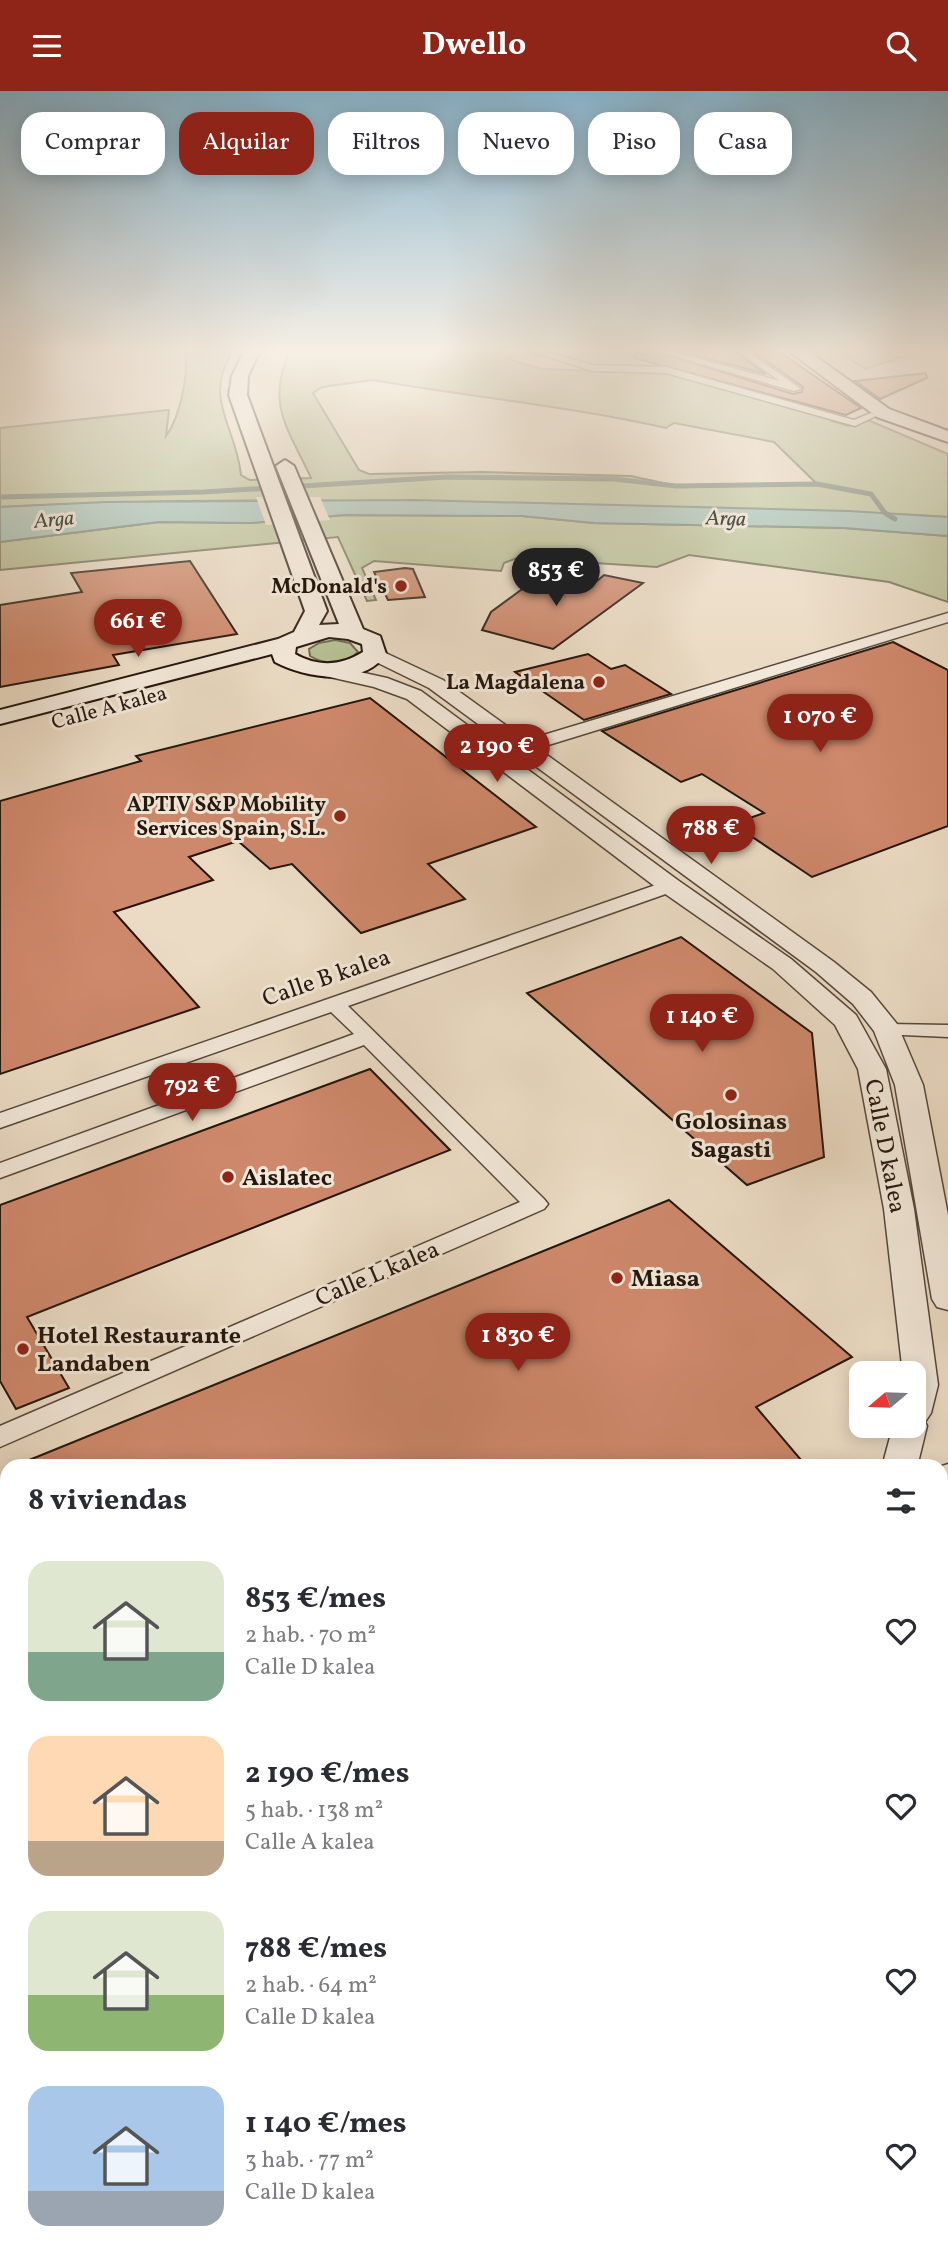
<!DOCTYPE html>
<html lang="es">
<head>
<meta charset="utf-8">
<style>
  :root { --surface:#fff; --page:#f7f7f7; --text:#2b2b33; --muted:#7c7c81; --accent:#8f2418 }
  body { margin:0; font-family:Vollkorn,serif; background:var(--page); color:var(--text); height:100vh; display:flex; flex-direction:column; font-size:26px; white-space:nowrap }
  * { box-sizing:border-box; margin:0 }
  p { font-size:23px; color:var(--muted) }
  .icon { flex:none; width:38px; height:38px; fill:none; stroke:currentColor; stroke-width:2; stroke-linecap:round; stroke-linejoin:round }
  .map { position:relative; flex:1; overflow:hidden }
  .details { position:absolute; left:0px; top:1368px; width:948px; height:800px; display:flex; flex-direction:column; background:var(--surface); border-radius:21px 21px 0 0; box-shadow:0 4px 18px #0003 }
  .details>* { flex:none }
  .guide { position:absolute; left:21px; top:21px; width:906px; height:63px; display:flex; gap:14px }
  .needle { width:46px; rotate:251deg }
  .fabs { position:absolute; left:849px; top:1270px; display:grid; gap:14px }
  .fabs a { display:grid; place-items:center; width:77px; height:77px; border-radius:14px; background:var(--surface); box-shadow:0 4px 18px #0003; font-size:35px }
  .price { position:absolute; translate:-50% -60px; padding:0 16px; border-radius:24px; background:var(--accent); color:#fff; font-size:23px; line-height:46px; filter:drop-shadow(0 2px 4px #0008) }
  .price::after { content:''; position:absolute; left:50%; top:42px; width:21px; height:16px; margin-left:-10px; background:inherit; clip-path:polygon(0 0,100% 0,50% 100%) }
  .price.selected { background:#222; color:#fff }
  ul { padding:0; list-style:none }
  li { display:flex; align-items:center; gap:21px; height:175px; padding:0 28px }
  li span { display:grid; place-items:center; flex:none; width:196px; height:140px; border-radius:21px; color:#555 }
  li>.icon { margin-inline-start:auto }
  span .icon { width:84px; height:84px; fill:#fffc; stroke-width:1 }
  li b { font-size:30px }
  h2 { display:flex; justify-content:space-between; align-items:center; height:84px; padding:0 28px; font-size:30px }
  .chip { padding:0 24px; border-radius:21px; background:var(--surface); box-shadow:0 4px 18px #0003; font-size:24px; line-height:63px }
  .chip.selected { background:var(--accent); color:#fff }
  header { display:flex; justify-content:space-between; align-items:center; height:91px; padding:0 28px; background:var(--accent); color:#fff; font-size:32px; font-weight:700 }
  .map>svg:first-child { display:block }
  .green { fill:#b7c094; stroke:#6e6b50; stroke-width:2; fill-rule:evenodd }
  .water { fill:#99bbb0; stroke:#6a796f; stroke-width:2 }
  .pier { fill:#ebdbc4 }
  .lines { fill:none; stroke-linecap:round; stroke-linejoin:round }
  .stream { stroke:#6a796f; stroke-width:5 }
  .building { fill:#ce886b; stroke:#24160d; stroke-width:2 }
  .pedestrian-casing { stroke:#56473b; stroke-width:3 }
  .minor-casing { stroke:#56473b; stroke-width:3 }
  .tertiary-casing { stroke:#56473b; stroke-width:3 }
  .secondary-casing { stroke:#24160d; stroke-width:4 }
  .pedestrian { fill:#f2e8d9; fill-rule:evenodd }
  .minor { fill:#f2e8d9; fill-rule:evenodd }
  .tertiary { fill:#f2e8d9; fill-rule:evenodd }
  .secondary { fill:#f2e8d9; fill-rule:evenodd }
  .poi-dot { fill:#8f2418; stroke:#f2e8d9; stroke-width:2.5 }
  .labels { text-anchor:middle; stroke-width:6; stroke-linejoin:round; paint-order:stroke }
  .far-water-label { font-size:21px; font-style:italic; fill:#4d5046; stroke:#f2e8d9 }
  .far-poi-label { font-size:21px; font-weight:bold; fill:#24160d; stroke:#f2e8d9; text-anchor:end }
  .far-street-label { font-size:21px; fill:#24160d; stroke:#f2e8d9 }
  .street-label { font-size:24px; fill:#24160d; stroke:#f2e8d9 }
  .poi-label { font-size:24px; font-weight:bold; fill:#24160d; stroke:#f2e8d9; text-anchor:start }
</style>
</head>
<body>
<header><svg class="icon" aria-label="menu" viewBox="0 0 24 24"><path d="M4 6h16M4 12h16M4 18h16"/></svg>Dwello<svg class="icon" aria-label="search" viewBox="0 0 24 24"><circle cx="10" cy="10" r="6"/><path d="M15 15l6 6"/></svg></header>
<div class="map">
<svg width="948" height="2168" viewBox="0 0 948 2168">
  <rect width="100%" height="100%" fill="#ebdbc4"/>
  <filter id="stains"><feTurbulence type="fractalNoise" baseFrequency=".00286" numOctaves="4"/><feColorMatrix values="0 0 0 0 .2 0 0 0 0 .09 0 0 0 0 .02 0 0 0 .5 -.17"/></filter>
  <radialGradient id="worn" r=".72"><stop offset=".6" stop-color="#630" stop-opacity="0"/><stop offset="1" stop-color="#630" stop-opacity=".3"/></radialGradient>
  <path class="green" d="M185,260H233C202,308 236,334 241,384L250,389L311,387C289,339 265,313 290,260H517L508,268L542,278L666,282L834,328L832,330L849,335L868,329L948,363V426C819,418 690,419 561,415C374,409 187,406 0,416V337L169,319L166,345C180,326 189,283 185,260ZM373,289C470,306 569,315 666,337L674,332L774,351L817,393L677,395L631,385L482,381L369,383L359,379L313,302L322,296Z
    M837,260H881L901,267L865,278Z
    M345,424L522,425L594,432L844,437L948,445V511L889,491L689,464L657,476L517,467L504,472L501,480L374,470L362,477L376,509L367,510L338,446L0,479V451L159,431L250,432Z
    M335,549L350,552L358,561C345,574 325,574 310,565L309,558L319,552Z"/>
  <path class="water" d="M415,409L849,420L948,426V445L844,437L594,432L522,425L345,424L250,432L159,431L0,451V416L106,411Z"/>
  <path class="pier" d="M256,406H320L330,429L266,434Z"/>
  <g class="lines">
    <path class="stream" d="M0,406L204,401L447,386L614,388L676,395L817,393L871,403L885,422L895,428"/>
  </g>
  <path class="building" d="M635,260H655L793,303L802,301L803,296L752,260H778L861,317L846,324L634,267Z
    M681,260H734L766,283Z
    M926,282L927,287L880,308L855,290Z
    M190,470L237,543L113,564L119,574L0,596V514L82,501L71,482Z
    M405,477L413,478L425,506L388,509L374,481Z
    M544,482L597,490L604,484L643,492L553,558L482,539L491,521Z
    M893,551L948,579V735L812,786L733,733L764,722L702,683L681,691L602,640Z
    M588,563L611,578L625,574L671,603L584,629L515,581Z
    M370,607L536,736L428,773L465,808L361,842L292,773L270,778L238,750L189,766L213,789L114,821L199,916L0,983V710L141,670L136,665Z
    M681,846L812,942L824,1066L747,1094L527,902Z
    M370,978L450,1059L27,1226L69,1297L16,1318L0,1290V1114Z
    M669,1109L852,1266L756,1316L807,1376H12Z"/>
  <g class="lines">
    <g class="pedestrian-casing">
      <path id="pedestrian" d="M529,260H543L593,274L666,276L854,329L871,322L876,325L855,335L666,282L593,280Z
        M657,260H671L780,290L737,260H747L801,298L794,300Z"/>
    </g>
    <g class="minor-casing">
      <path id="minor" d="M948,522V531L529,660H517L515,656L517,652Z
        M670,789L679,795L677,799L348,915L544,1108L548,1113L544,1118L0,1356V1335L520,1111L364,954L0,1087V1072L354,943L331,921L0,1037V1022Z
        M887,933L948,934V946L880,943L877,939Z
        M0,1537L7,1539V1575L0,1573Z"/>
    </g>
    <g class="tertiary-casing">
      <path id="tertiary" d="M375,557L443,589L834,871L871,901L897,933L923,994L948,1124V1219L937,1216L932,1208L895,994L874,940L853,913L816,881L429,597L368,567L365,563L368,559Z
        M328,574L387,587L421,600L679,790L791,868L856,924L886,978L914,1118L938,1294L931,1322L925,1331L927,1335L917,1376H882L893,1335H914V1283H903L884,1118L858,978L835,934L773,878L661,800L407,608L374,596L321,584L318,580L321,576Z
        M948,1373V1412L942,1414V1376H939Z
        M7,1901V1988L0,1991V1904Z"/>
    </g>
    <g class="secondary-casing">
      <path id="secondary" d="M244,260H260L248,285L247,304L327,520L319,534L339,533L276,375L285,369L294,375L363,538L380,545L386,563C363,597 305,587 275,571L272,563L0,633V619L278,548L294,541L305,520L229,304L232,285ZM329,546L348,548L362,553L363,561C341,575 318,576 295,563L296,556Z
        M789,260H808L889,318L948,340V351L877,326Z"/>
    </g>
    <use href="#pedestrian" class="pedestrian"/>
    <use href="#minor" class="minor"/>
    <use href="#tertiary" class="tertiary"/>
    <use href="#secondary" class="secondary"/>
  </g>
  <linearGradient id="sky" x2="0" y2="1"><stop stop-color="#88b7d2"/><stop offset="0.46" stop-color="#f6efe4"/><stop offset="1" stop-color="#f6efe4" stop-opacity="0"/></linearGradient>
  <rect width="948" height="564" fill="url(#sky)"/>
  <g class="poi-dot">
    <circle cx="401" cy="495" r="7"/>
    <circle cx="599" cy="591" r="7"/>
    <circle cx="340" cy="725" r="7"/>
    <circle cx="731" cy="1004" r="7"/>
    <circle cx="228" cy="1086" r="7"/>
    <circle cx="617" cy="1187" r="7"/>
    <circle cx="23" cy="1258" r="7"/>
  </g>
  <g class="labels">
    <g class="far-water-label">
      <text transform="translate(726 427) rotate(2)" y="7">Arga</text>
      <text transform="translate(54 428) rotate(-5)" y="7">Arga</text>
    </g>
    <g class="far-poi-label">
      <text x="387" y="502">McDonald's</text>
      <text x="585" y="598">La Magdalena</text>
      <text x="326" y="720">APTIV S&amp;P Mobility<tspan x="326" dy="24">Services Spain, S.L.</tspan></text>
    </g>
    <g class="far-street-label">
      <text transform="translate(109 616) rotate(-15)" y="7">Calle A kalea</text>
    </g>
    <g class="street-label">
      <text transform="translate(326 886) rotate(-19)" y="8">Calle B kalea</text>
      <text transform="translate(886 1055) rotate(79)" y="8">Calle D kalea</text>
      <text transform="translate(377 1182) rotate(-23)" y="8">Calle L kalea</text>
    </g>
    <g class="poi-label">
      <text x="731" y="1038" text-anchor="middle">Golosinas<tspan x="731" dy="28">Sagasti</tspan></text>
      <text x="242" y="1094">Aislatec</text>
      <text x="631" y="1195">Miasa</text>
      <text x="37" y="1252">Hotel Restaurante<tspan x="37" dy="28">Landaben</tspan></text>
    </g>
  </g>
  <rect width="100%" height="100%" filter="url(#stains)"/>
  <rect width="100%" height="100%" fill="url(#worn)"/>
</svg>
<div class="fabs">
<a><svg class="needle" viewBox="-14 -14 28 28"><path d="M0-13l5 13h-10z" fill="#e53935"/><path d="M0 13l5-13h-10z" fill="#7c7c81"/></svg></a>
</div>
<b class="price selected" style="left:556px;top:517px">853 €</b>
<b class="price" style="left:138px;top:568px">661 €</b>
<b class="price" style="left:820px;top:663px">1 070 €</b>
<b class="price" style="left:497px;top:693px">2 190 €</b>
<b class="price" style="left:711px;top:775px">788 €</b>
<b class="price" style="left:702px;top:963px">1 140 €</b>
<b class="price" style="left:192px;top:1032px">792 €</b>
<b class="price" style="left:518px;top:1282px">1 830 €</b>
<div class="guide">
<a class="chip">Comprar</a>
<a class="chip selected">Alquilar</a>
<a class="chip">Filtros</a>
<a class="chip">Nuevo</a>
<a class="chip">Piso</a>
<a class="chip">Casa</a>
</div>
<section class="details">
<h2>8 viviendas<svg class="icon" aria-label="filters" viewBox="0 0 24 24"><path d="M4 7h16M4 17h16"/><circle cx="9" cy="7" r="2"/><circle cx="15" cy="17" r="2"/></svg></h2>
<ul>
<li><span style="background:linear-gradient(#dfe7d0 65%,#7fa58c 0)"><svg class="icon" aria-label="home" viewBox="0 0 24 24"><path d="M3 11l9-7 9 7M6 9v11h12V9"/></svg></span><div><b>853 €/mes</b><p>2 hab. · 70 m²</p><p>Calle D kalea</p></div><svg class="icon" aria-label="heart" viewBox="0 0 24 24"><path d="M12 20l-8-8c-3-5 5-10 8-4 3-6 11-1 8 4z"/></svg></li>
<li><span style="background:linear-gradient(#ffd9b3 75%,#b9a48a 0)"><svg class="icon" aria-label="home" viewBox="0 0 24 24"><path d="M3 11l9-7 9 7M6 9v11h12V9"/></svg></span><div><b>2 190 €/mes</b><p>5 hab. · 138 m²</p><p>Calle A kalea</p></div><svg class="icon" aria-label="heart" viewBox="0 0 24 24"><path d="M12 20l-8-8c-3-5 5-10 8-4 3-6 11-1 8 4z"/></svg></li>
<li><span style="background:linear-gradient(#dfe7d0 60%,#8fb573 0)"><svg class="icon" aria-label="home" viewBox="0 0 24 24"><path d="M3 11l9-7 9 7M6 9v11h12V9"/></svg></span><div><b>788 €/mes</b><p>2 hab. · 64 m²</p><p>Calle D kalea</p></div><svg class="icon" aria-label="heart" viewBox="0 0 24 24"><path d="M12 20l-8-8c-3-5 5-10 8-4 3-6 11-1 8 4z"/></svg></li>
<li><span style="background:linear-gradient(#a9c7e8 75%,#9aa5b1 0)"><svg class="icon" aria-label="home" viewBox="0 0 24 24"><path d="M3 11l9-7 9 7M6 9v11h12V9"/></svg></span><div><b>1 140 €/mes</b><p>3 hab. · 77 m²</p><p>Calle D kalea</p></div><svg class="icon" aria-label="heart" viewBox="0 0 24 24"><path d="M12 20l-8-8c-3-5 5-10 8-4 3-6 11-1 8 4z"/></svg></li>
</ul>
</section>
</div>
</body>
</html>
